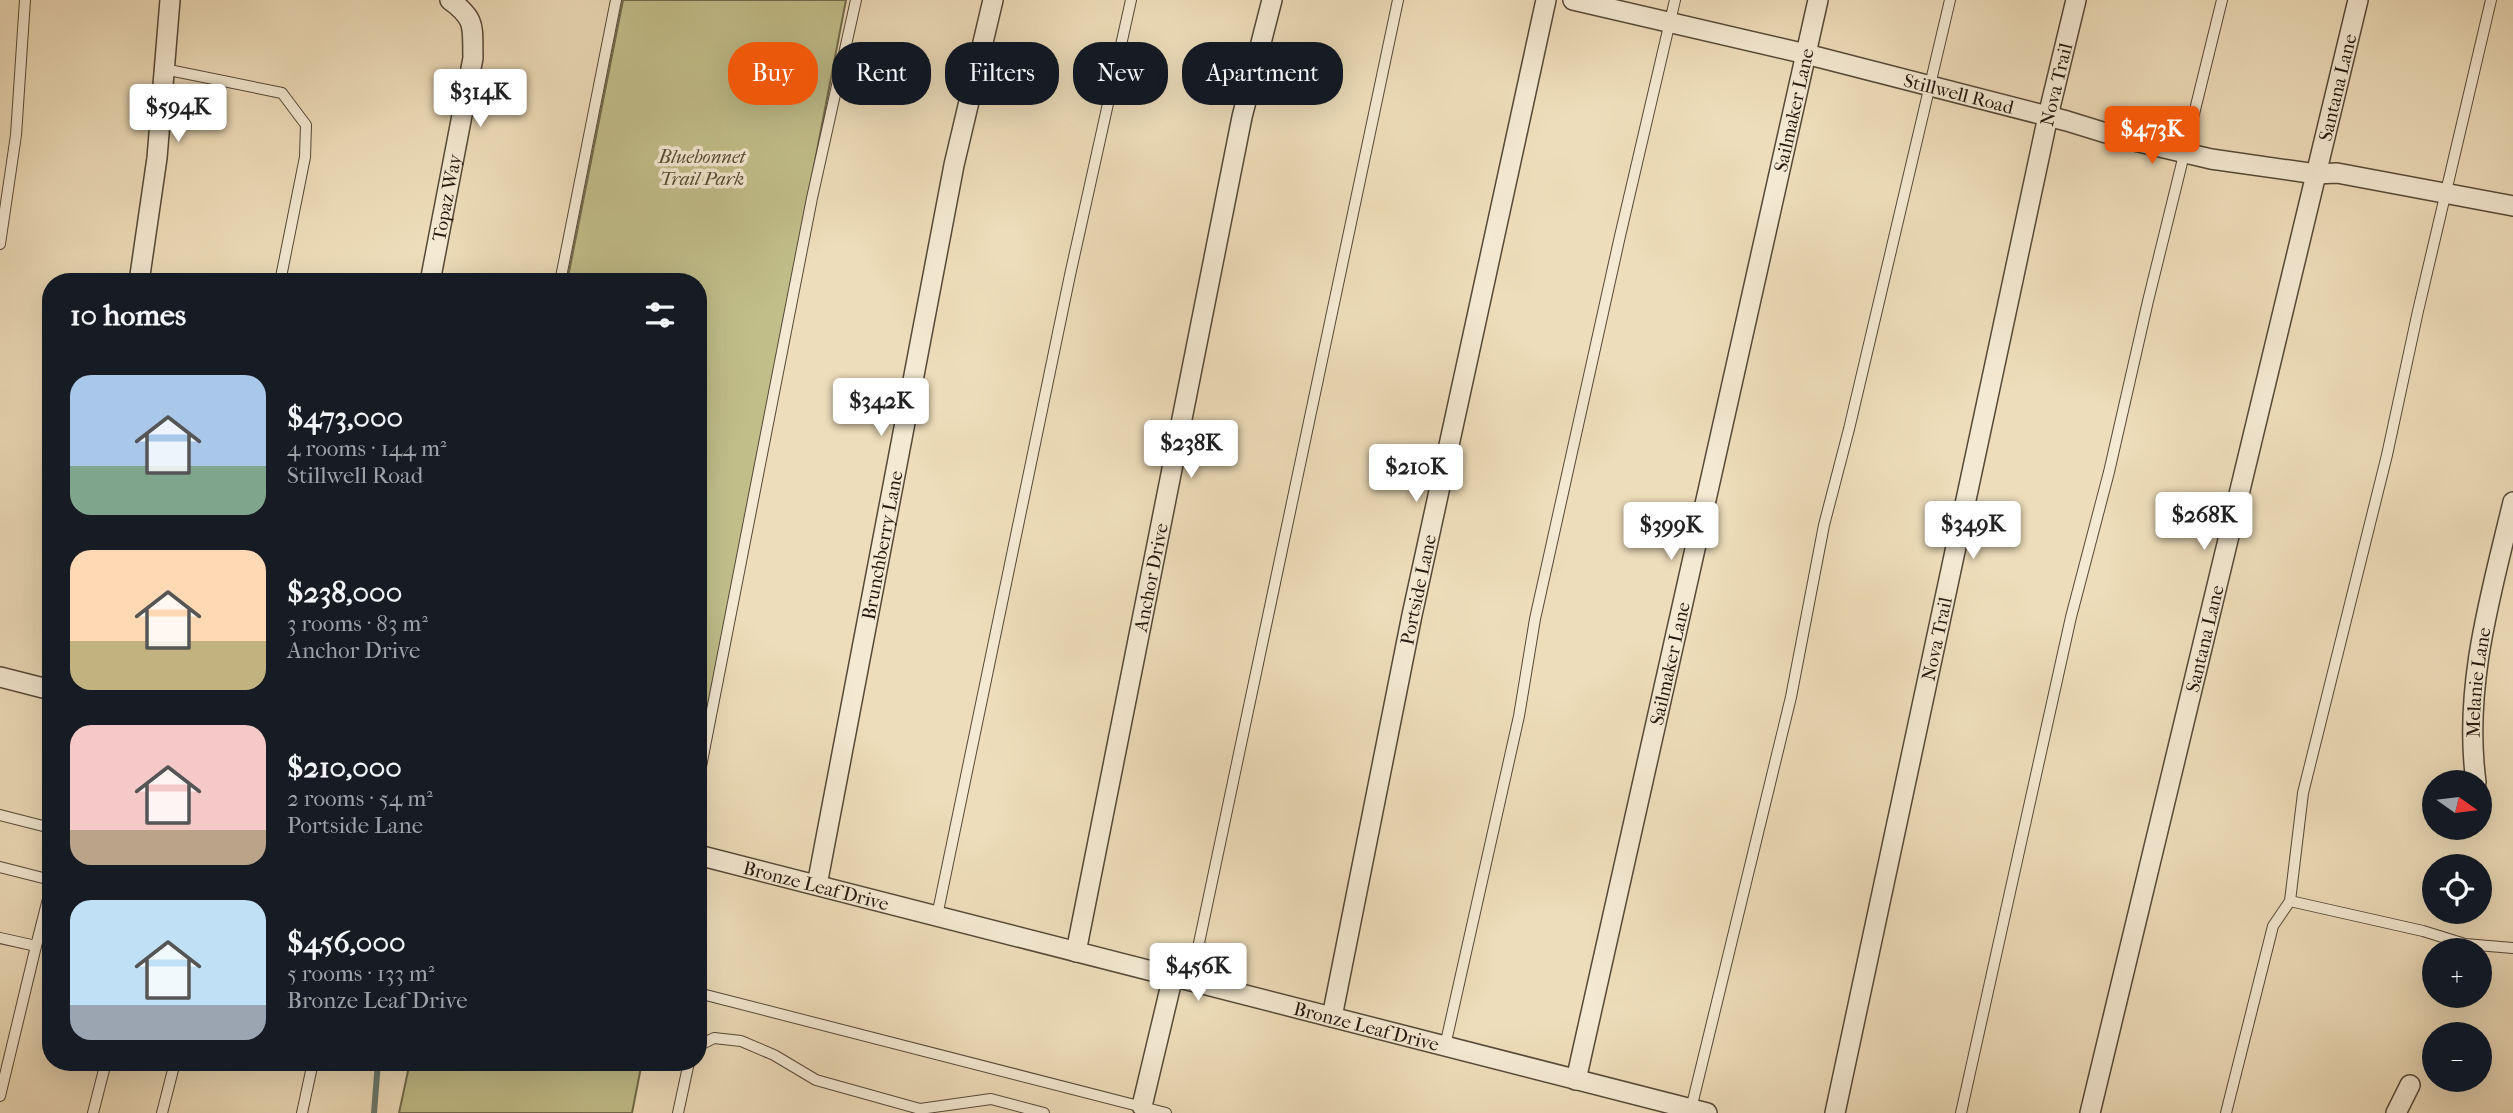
<!DOCTYPE html>
<html lang="en">
<head>
<meta charset="utf-8">
<style>
  :root { --surface:#171b24; --page:#242831; --text:#f1f3f6; --muted:#9ea1a6; --accent:#ea580c }
  body { margin:0; font-family:"IM FELL French Canon",serif; background:var(--page); color:var(--text); height:100vh; display:flex; flex-direction:column; font-size:26px; white-space:nowrap }
  * { box-sizing:border-box; margin:0 }
  p { font-size:23px; color:var(--muted) }
  .icon { flex:none; width:38px; height:38px; fill:none; stroke:currentColor; stroke-width:2; stroke-linecap:round; stroke-linejoin:round }
  .map { position:relative; flex:1; overflow:hidden }
  .side { position:absolute; left:42px; top:273px; width:665px; height:798px; display:flex; flex-direction:column; background:var(--surface); border-radius:28px; box-shadow:0 7px 28px #0002 }
  .side>* { flex:none }
  .banner { position:absolute; left:728px; top:42px; width:665px; height:63px; display:flex; gap:14px }
  .needle { width:46px; rotate:104deg }
  .controls { position:absolute; left:2422px; top:770px; display:grid; gap:14px }
  .controls a { display:grid; place-items:center; width:70px; height:70px; border-radius:50%; background:var(--surface); box-shadow:0 7px 28px #0002; font-size:35px }
  .price { position:absolute; translate:-50% -60px; padding:0 16px; border-radius:7px; background:#fff; color:#222; font-size:23px; line-height:46px; filter:drop-shadow(0 2px 4px #0008) }
  .price::after { content:''; position:absolute; left:50%; top:42px; width:21px; height:16px; margin-left:-10px; background:inherit; clip-path:polygon(0 0,100% 0,50% 100%) }
  .price.selected { background:var(--accent); color:#fff }
  ul { padding:0; list-style:none }
  li { display:flex; align-items:center; gap:21px; height:175px; padding:0 28px }
  li span { display:grid; place-items:center; flex:none; width:196px; height:140px; border-radius:21px; color:#555 }
  li>.icon { margin-inline-start:auto }
  span .icon { width:84px; height:84px; fill:#fffc; stroke-width:1 }
  li b { font-size:30px }
  h2 { display:flex; justify-content:space-between; align-items:center; height:84px; padding:0 28px; font-size:30px }
  .pill { padding:0 24px; border-radius:28px; background:var(--surface); box-shadow:0 7px 28px #0002; font-size:24px; line-height:63px }
  .pill.selected { background:var(--accent); color:#fff }
  .map>svg:first-child { display:block }
  .green { fill:#c1be8a; stroke:#726b4c; stroke-width:2 }
  .lines { fill:none; stroke-linecap:round; stroke-linejoin:round }
  .stream { stroke:#6a7a6f; stroke-width:6 }
  .lane-casing { stroke:#564938; stroke-width:12 }
  .street-casing { stroke:#564938; stroke-width:22 }
  .lane { stroke:#f4e9d2; stroke-width:10 }
  .street { stroke:#f4e9d2; stroke-width:19 }
  .labels { text-anchor:middle; stroke-width:7; stroke-linejoin:round; paint-order:stroke }
  .street-label { font-size:19px; fill:#24180d; stroke:#f4e9d2 }
  .park-label { font-size:19px; font-style:italic; fill:#534a32; stroke:#f4e9d2 }
</style>
</head>
<body>
<div class="map">
<svg width="2513" height="1113" viewBox="0 0 2513 1113">
  <rect width="100%" height="100%" fill="#eeddba"/>
  <filter id="stains"><feTurbulence type="fractalNoise" baseFrequency=".00286" numOctaves="4"/><feColorMatrix values="0 0 0 0 .2 0 0 0 0 .09 0 0 0 0 .02 0 0 0 .5 -.17"/></filter>
  <radialGradient id="worn" r=".72"><stop offset=".6" stop-color="#630" stop-opacity="0"/><stop offset="1" stop-color="#630" stop-opacity=".3"/></radialGradient>
  <path class="green" d="M623,0H846L698,768V282H567Z
    M410,1062H642L632,1113H399Z"/>
  <g class="lines">
    <path class="stream" d="M374,1113L378,1062"/>
    <g class="lane-casing">
      <path id="lane" d="M2491,0L2418,311L2387,455L2303,793L2290,901L2423,931L2465,944L2513,948
        M164,69L282,93L306,125L305,157L280,282
        M0,244L16,135L25,0
        M560,282L616,0
        M698,782L812,198L856,0
        M0,815L51,828
        M0,867L51,880
        M937,916L1070,275L1131,0
        M0,938L36,946L51,887
        M1191,981L1398,0
        M698,993L1166,1113
        M698,1046L714,1038L741,1041L774,1055L816,1080L920,1109L991,1099L1044,1113
        M1445,1046L1519,716L1535,619L1620,236L1675,0
        M0,1096L36,946
        M1691,1109L1791,697L1824,525L1849,429L1950,0
        M93,1113L106,1062
        M162,1113L175,1062
        M302,1113L313,1062
        M678,1113L689,1062
        M1961,1113L2071,617L2109,472L2148,301L2222,0
        M2226,1113L2273,926L2290,901"/>
    </g>
    <g class="street-casing">
      <g id="street">
        <path id="s1" d="M1573,0L1806,54L2067,121L2122,138L2211,159L2316,174L2337,173L2513,206"/>
        <path d="M139,282L157,158L170,0"/>
        <path id="s2" d="M430,282L473,58C472,27 477,20 450,0"/>
        <path d="M0,677L51,690"/>
        <path id="s3" d="M2476,782C2463,687 2491,594 2513,502"/>
        <path id="s4" d="M698,855L1707,1113"/>
        <path id="s5" d="M817,885L954,165L993,0"/>
        <path id="s6" d="M1076,952L1242,117L1272,0"/>
        <path id="s7" d="M1332,1017L1412,615L1546,0"/>
        <path id="s8" d="M1576,1080L1818,0"/>
        <path d="M1142,1106L1173,976"/>
        <path id="s9" d="M1835,1113L2048,116L2076,0"/>
        <path id="s10" d="M2090,1113L2358,0"/>
        <path d="M2396,1113L2410,1085"/>
      </g>
    </g>
    <use href="#lane" class="lane"/>
    <use href="#street" class="street"/>
  </g>
  <g class="labels">
    <g class="street-label">
      <text dy="7" stroke="none"><textPath href="#s9" startOffset="1052">Nova Trail</textPath></text>
      <text dy="7" stroke="none"><textPath href="#s10" startOffset="1055">Santana Lane</textPath></text>
      <text dy="7" stroke="none"><textPath href="#s1" startOffset="397">Stillwell Road</textPath></text>
      <text dy="7" stroke="none"><textPath href="#s8" startOffset="994">Sailmaker Lane</textPath></text>
      <text dy="7" stroke="none"><textPath href="#s2" startOffset="86">Topaz Way</textPath></text>
      <text dy="7" stroke="none"><textPath href="#s5" startOffset="346">Brunchberry Lane</textPath></text>
      <text dy="7" stroke="none"><textPath href="#s6" startOffset="382">Anchor Drive</textPath></text>
      <text dy="7" stroke="none"><textPath href="#s7" startOffset="436">Portside Lane</textPath></text>
      <text dy="7" stroke="none"><textPath href="#s9" startOffset="485">Nova Trail</textPath></text>
      <text dy="7" stroke="none"><textPath href="#s10" startOffset="488">Santana Lane</textPath></text>
      <text dy="7" stroke="none"><textPath href="#s8" startOffset="427">Sailmaker Lane</textPath></text>
      <text dy="7" stroke="none"><textPath href="#s3" startOffset="100">Melanie Lane</textPath></text>
      <text dy="7" stroke="none"><textPath href="#s4" startOffset="122">Bronze Leaf Drive</textPath></text>
      <text dy="7" stroke="none"><textPath href="#s4" startOffset="690">Bronze Leaf Drive</textPath></text>
    </g>
    <g class="park-label">
      <text x="702" y="163">Bluebonnet<tspan x="702" dy="22">Trail Park</tspan></text>
    </g>
  </g>
  <rect width="100%" height="100%" filter="url(#stains)"/>
  <rect width="100%" height="100%" fill="url(#worn)"/>
</svg>
<div class="controls">
<a><svg class="needle" viewBox="-14 -14 28 28"><path d="M0-13l5 13h-10z" fill="#e53935"/><path d="M0 13l5-13h-10z" fill="#9ea1a6"/></svg></a>
<a><svg class="icon" aria-label="locate" viewBox="0 0 24 24"><circle cx="12" cy="12" r="6"/><path d="M12 2v4M12 18v4M2 12h4M18 12h4"/></svg></a>
<a>+</a>
<a>−</a>
</div>
<b class="price" style="left:480px;top:129px">$314K</b>
<b class="price" style="left:178px;top:144px">$594K</b>
<b class="price selected" style="left:2152px;top:166px">$473K</b>
<b class="price" style="left:881px;top:438px">$342K</b>
<b class="price" style="left:1191px;top:480px">$238K</b>
<b class="price" style="left:1416px;top:504px">$210K</b>
<b class="price" style="left:2204px;top:552px">$268K</b>
<b class="price" style="left:1973px;top:561px">$349K</b>
<b class="price" style="left:1671px;top:562px">$399K</b>
<b class="price" style="left:1198px;top:1003px">$456K</b>
<div class="banner">
<a class="pill selected">Buy</a>
<a class="pill">Rent</a>
<a class="pill">Filters</a>
<a class="pill">New</a>
<a class="pill">Apartment</a>
</div>
<section class="side">
<h2>10 homes<svg class="icon" aria-label="filters" viewBox="0 0 24 24"><path d="M4 7h16M4 17h16"/><circle cx="9" cy="7" r="2"/><circle cx="15" cy="17" r="2"/></svg></h2>
<ul>
<li><span style="background:linear-gradient(#a9c7e8 65%,#7fa58c 0)"><svg class="icon" aria-label="home" viewBox="0 0 24 24"><path d="M3 11l9-7 9 7M6 9v11h12V9"/></svg></span><div><b>$473,000</b><p>4 rooms · 144 m²</p><p>Stillwell Road</p></div></li>
<li><span style="background:linear-gradient(#ffd9b3 65%,#c2b280 0)"><svg class="icon" aria-label="home" viewBox="0 0 24 24"><path d="M3 11l9-7 9 7M6 9v11h12V9"/></svg></span><div><b>$238,000</b><p>3 rooms · 83 m²</p><p>Anchor Drive</p></div></li>
<li><span style="background:linear-gradient(#f6c9c9 75%,#b9a48a 0)"><svg class="icon" aria-label="home" viewBox="0 0 24 24"><path d="M3 11l9-7 9 7M6 9v11h12V9"/></svg></span><div><b>$210,000</b><p>2 rooms · 54 m²</p><p>Portside Lane</p></div></li>
<li><span style="background:linear-gradient(#bfe0f5 75%,#9aa5b1 0)"><svg class="icon" aria-label="home" viewBox="0 0 24 24"><path d="M3 11l9-7 9 7M6 9v11h12V9"/></svg></span><div><b>$456,000</b><p>5 rooms · 133 m²</p><p>Bronze Leaf Drive</p></div></li>
</ul>
</section>
</div>
</body>
</html>
